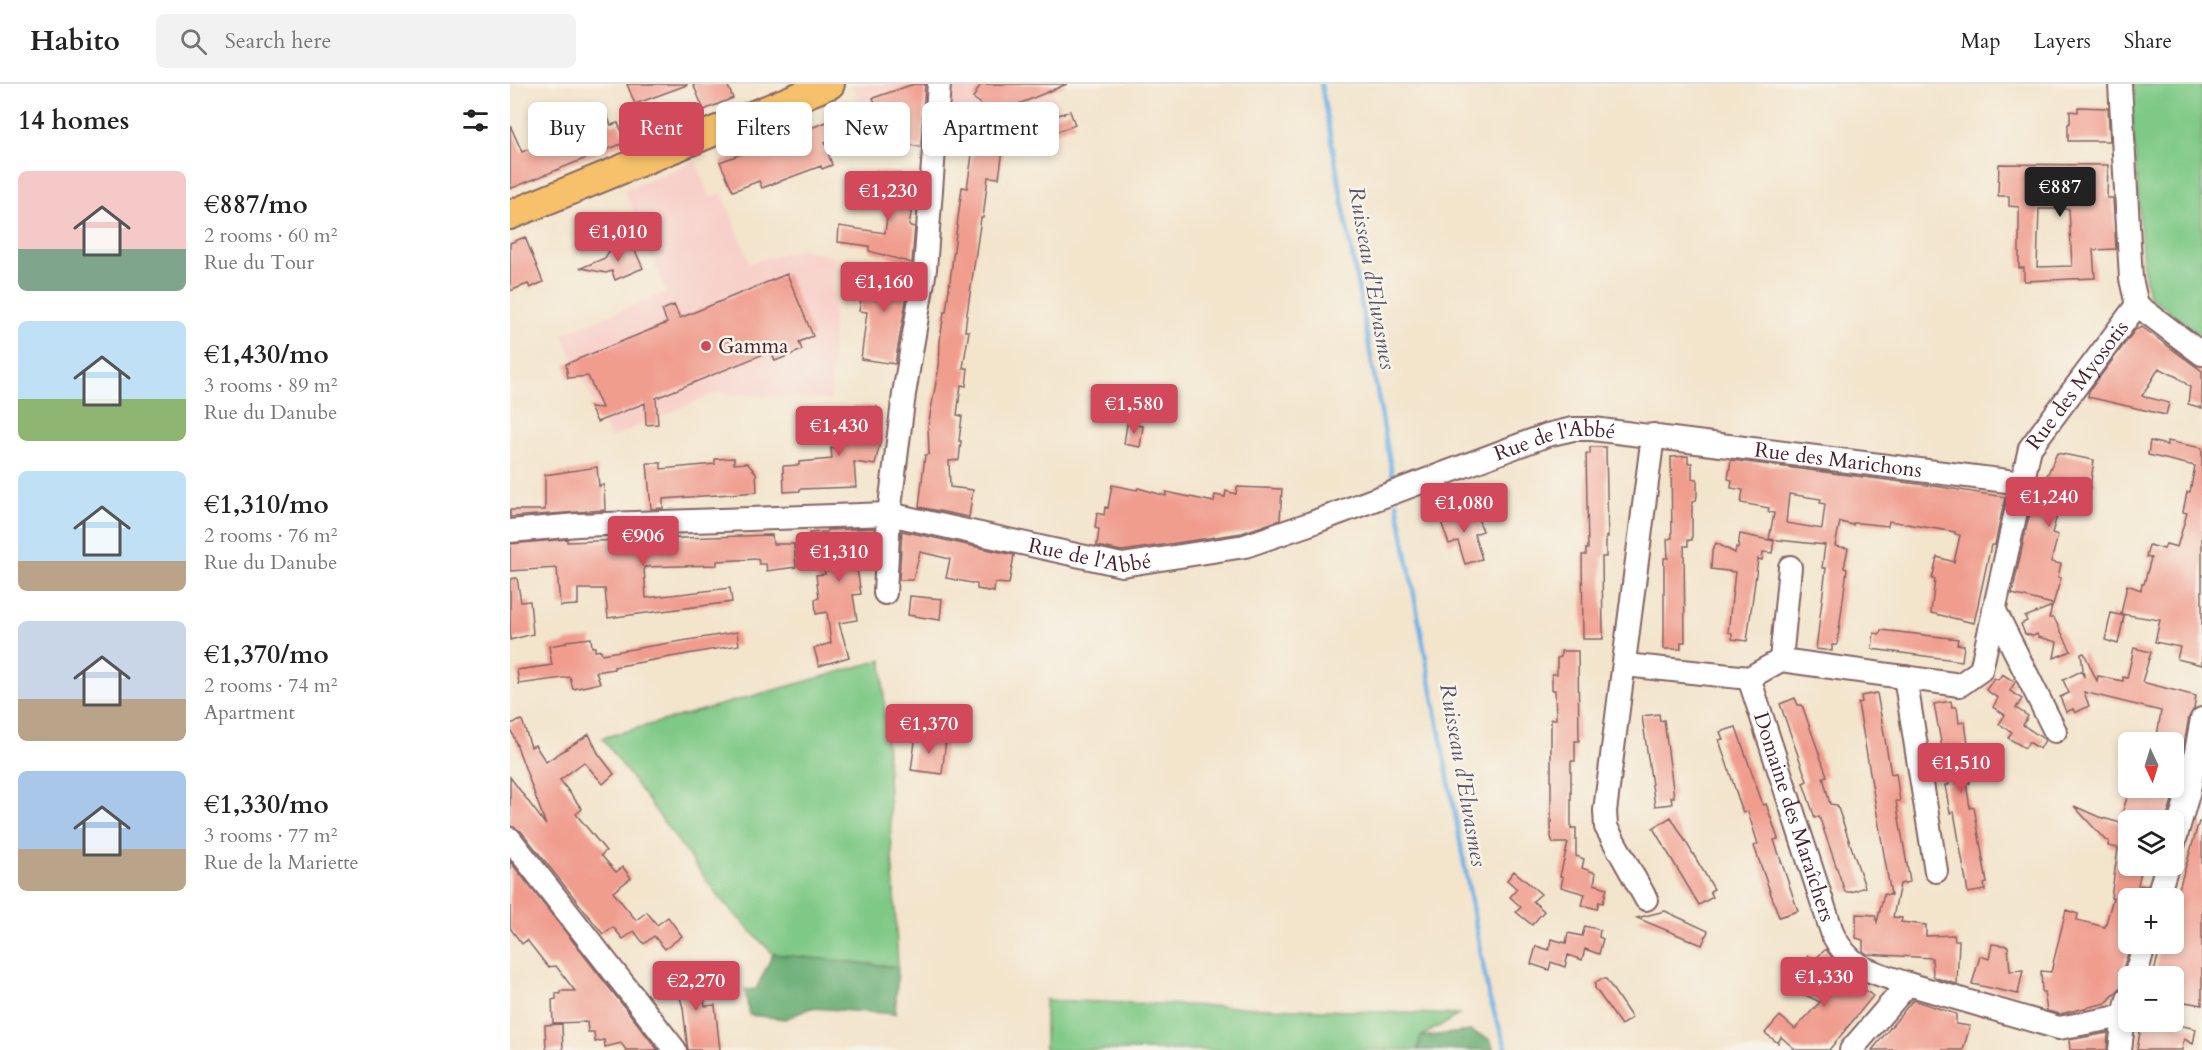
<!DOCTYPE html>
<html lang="en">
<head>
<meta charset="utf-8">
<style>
  :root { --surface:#fff; --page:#f2f2f2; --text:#222; --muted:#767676; --line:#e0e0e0; --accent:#d1495b }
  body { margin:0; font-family:Cardo,serif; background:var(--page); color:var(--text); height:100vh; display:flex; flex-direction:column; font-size:22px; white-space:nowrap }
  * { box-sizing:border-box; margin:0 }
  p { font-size:20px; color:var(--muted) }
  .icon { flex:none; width:33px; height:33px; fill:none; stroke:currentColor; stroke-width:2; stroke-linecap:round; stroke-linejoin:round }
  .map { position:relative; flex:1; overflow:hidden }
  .drawer { display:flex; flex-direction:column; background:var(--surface); width:510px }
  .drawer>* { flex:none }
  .guide { position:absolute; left:18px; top:18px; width:570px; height:54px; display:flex; gap:12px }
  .needle { width:39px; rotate:176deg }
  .tools { position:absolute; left:1608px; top:648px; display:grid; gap:12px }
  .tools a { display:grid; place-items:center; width:66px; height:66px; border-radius:9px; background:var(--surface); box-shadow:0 3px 9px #0003; font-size:30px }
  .price { position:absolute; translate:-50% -51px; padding:0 14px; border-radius:6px; background:var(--accent); color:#fff; font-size:20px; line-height:39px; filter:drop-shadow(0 2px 3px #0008) }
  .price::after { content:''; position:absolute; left:50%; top:36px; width:18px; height:14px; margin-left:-9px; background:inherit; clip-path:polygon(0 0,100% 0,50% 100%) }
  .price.current { background:#222; color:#fff }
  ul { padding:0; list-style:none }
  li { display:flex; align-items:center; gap:18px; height:150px; padding:0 18px }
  li span { display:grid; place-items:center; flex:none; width:168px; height:120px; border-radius:9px; color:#555 }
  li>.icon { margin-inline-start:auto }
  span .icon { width:72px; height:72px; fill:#fffc; stroke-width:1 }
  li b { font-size:26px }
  h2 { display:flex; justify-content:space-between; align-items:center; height:72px; padding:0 18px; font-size:26px }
  .chip { padding:0 21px; border-radius:9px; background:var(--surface); box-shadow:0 3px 9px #0003; font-size:21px; line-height:54px }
  .chip.current { background:var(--accent); color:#fff }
  header { display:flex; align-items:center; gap:36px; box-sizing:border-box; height:84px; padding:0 30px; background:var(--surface); border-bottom:2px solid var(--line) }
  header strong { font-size:28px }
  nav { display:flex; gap:33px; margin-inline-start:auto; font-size:21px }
  .search { width:420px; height:54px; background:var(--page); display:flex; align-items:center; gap:15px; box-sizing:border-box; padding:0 21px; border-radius:9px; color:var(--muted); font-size:22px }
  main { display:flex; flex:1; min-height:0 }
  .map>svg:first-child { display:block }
  .built { fill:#f7d0c9 }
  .green { fill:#7fc986; stroke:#647458; stroke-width:1.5 }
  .forest { fill:#67ad73; stroke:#58664f; stroke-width:1.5 }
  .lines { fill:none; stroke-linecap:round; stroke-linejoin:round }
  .stream { stroke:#70b2e5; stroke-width:4.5 }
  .building { fill:#f09d8e; fill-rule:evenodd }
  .minor-casing { stroke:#856463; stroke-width:26 }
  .major-casing { stroke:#856463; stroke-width:32 }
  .minor { stroke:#fff; stroke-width:22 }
  .major { stroke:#f6c16b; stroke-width:28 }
  .poi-dot { fill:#d1495b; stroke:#f7f3e8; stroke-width:2 }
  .labels { text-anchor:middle; stroke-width:5; stroke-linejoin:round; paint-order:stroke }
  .poi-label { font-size:21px; fill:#4a1f2b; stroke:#f7f3e8; text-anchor:start }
  .street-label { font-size:21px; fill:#4a1f2b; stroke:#f7f3e8 }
  .water-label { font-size:22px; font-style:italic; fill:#57526c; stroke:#f7f3e8 }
</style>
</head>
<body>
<header>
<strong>Habito</strong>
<div class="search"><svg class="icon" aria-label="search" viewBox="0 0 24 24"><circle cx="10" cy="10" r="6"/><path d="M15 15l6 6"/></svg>Search here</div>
<nav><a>Map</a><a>Layers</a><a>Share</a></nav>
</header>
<main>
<section class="drawer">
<h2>14 homes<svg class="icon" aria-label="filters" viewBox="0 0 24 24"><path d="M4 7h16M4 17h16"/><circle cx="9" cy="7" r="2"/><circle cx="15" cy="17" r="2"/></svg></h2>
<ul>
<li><span style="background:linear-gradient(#f6c9c9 65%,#7fa58c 0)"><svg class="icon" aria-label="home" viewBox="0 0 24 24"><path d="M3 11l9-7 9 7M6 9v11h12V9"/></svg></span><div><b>€887/mo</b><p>2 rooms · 60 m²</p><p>Rue du Tour</p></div></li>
<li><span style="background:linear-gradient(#bfe0f5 65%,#8fb573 0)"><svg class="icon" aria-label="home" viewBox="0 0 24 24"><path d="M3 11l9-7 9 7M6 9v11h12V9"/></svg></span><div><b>€1,430/mo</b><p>3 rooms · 89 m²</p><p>Rue du Danube</p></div></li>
<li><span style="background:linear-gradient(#bfe0f5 75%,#b9a48a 0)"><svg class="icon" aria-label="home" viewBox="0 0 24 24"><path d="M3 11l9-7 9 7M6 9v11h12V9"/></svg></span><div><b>€1,310/mo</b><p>2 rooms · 76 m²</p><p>Rue du Danube</p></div></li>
<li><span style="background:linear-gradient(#c9d6e8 65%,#b9a48a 0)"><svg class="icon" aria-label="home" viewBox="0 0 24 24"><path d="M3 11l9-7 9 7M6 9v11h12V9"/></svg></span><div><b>€1,370/mo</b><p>2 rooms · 74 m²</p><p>Apartment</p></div></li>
<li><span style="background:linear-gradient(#a9c7e8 65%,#b9a48a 0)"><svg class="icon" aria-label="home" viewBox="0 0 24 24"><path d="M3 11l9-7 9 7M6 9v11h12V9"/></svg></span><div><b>€1,330/mo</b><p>3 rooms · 77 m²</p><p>Rue de la Mariette</p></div></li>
</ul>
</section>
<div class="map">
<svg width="1692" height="966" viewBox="0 0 1692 966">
  <rect width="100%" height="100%" fill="#f7f3e8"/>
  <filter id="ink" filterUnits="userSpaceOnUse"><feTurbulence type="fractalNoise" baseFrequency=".0167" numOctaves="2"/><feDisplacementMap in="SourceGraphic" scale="12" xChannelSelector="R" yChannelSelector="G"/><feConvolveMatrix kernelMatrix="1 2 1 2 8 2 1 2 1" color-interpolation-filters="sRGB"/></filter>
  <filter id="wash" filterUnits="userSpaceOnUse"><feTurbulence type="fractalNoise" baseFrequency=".008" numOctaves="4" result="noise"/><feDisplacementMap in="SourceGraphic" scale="24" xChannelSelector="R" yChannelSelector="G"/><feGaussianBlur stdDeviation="1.35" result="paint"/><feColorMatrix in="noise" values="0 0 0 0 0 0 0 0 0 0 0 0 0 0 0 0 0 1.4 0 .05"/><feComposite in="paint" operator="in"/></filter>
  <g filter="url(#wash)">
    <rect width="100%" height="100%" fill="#f3e4cc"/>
    <path class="built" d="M342,0H539L551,29L516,42L423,28L418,71L364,64Z
      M186,77L200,114L212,109L240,179L291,165L325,173L321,316L207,309L100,354L52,250L156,208L114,106Z"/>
    <path class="green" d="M1620,0H1692V252L1639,212L1633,182Z
      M372,576L388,883L263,870L212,817L92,654Z
      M535,916L949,931L910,953L908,966H535Z"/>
    <path class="forest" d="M263,870L388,883L385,930L301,924L275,935L239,931L235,906L246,905Z
      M960,947L980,955L984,966H908L910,953Z"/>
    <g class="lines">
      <path class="stream" d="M811,0L883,394
        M887,419L979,913L997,966"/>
    </g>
    <g id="blocks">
      <path class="building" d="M117,0H177V1L125,20Z
        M183,0H217L223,14L194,26Z
        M404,0H415L411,63L385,58L378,53L363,14Z
        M471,0H557L499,24L489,94L478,93L473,134H471L457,230L455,247H459L453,284H458L456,302L451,301L447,331L452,332L449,357H451L449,376L439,377L440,403L463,406L459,433L409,423L415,371L419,370L418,342L429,282L430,257L434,228H436L452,103L457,104L470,19L463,14Z
        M1568,23L1598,24L1600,57H1558V40L1560,39V27L1568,28Z
        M560,27L565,41L546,48L540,34Z
        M96,29L101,41L108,39L116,58L0,105V41L12,68L62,46L61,44Z
        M330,33L336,47L327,51V54L315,59L322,81L312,85L311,82L252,104L249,97L223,107L210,78Z
        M1489,80L1598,81L1597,114H1603L1606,165L1583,166L1585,194L1514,197V184H1509V123L1499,122V112H1488ZM1529,125H1559L1562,182L1527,183Z
        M364,88L390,90L388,103L405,105L399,142L405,143L402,179L359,167V162L328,158L329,142L375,149L379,117L358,102L363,96Z
        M15,153L33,198L20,204L18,200L0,207V159Z
        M121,158L133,184L105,196L102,187L96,189L71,184L95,174L99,167H108L113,162Z
        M358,184L401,188L385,280L351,275L357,228L349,227L354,196H356Z
        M277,190L303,252L289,258L292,266L265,277L261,267L146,314L148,340L136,341L135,319L87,338L80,323L92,324L78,292L58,294L56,280L157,239L152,226L164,221L170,234Z
        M1632,243L1692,287V324L1678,320L1680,303L1667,293L1649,284L1632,312L1659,319L1656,331L1578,313L1579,307L1625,246Z
        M343,322L367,323V353L371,354L365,381L344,378L346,403L290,405V407L274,408L273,382L289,381V378L322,375L321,364H325L324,361L331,360L329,345L343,344Z
        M617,340L633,342L630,363L614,360Z
        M1640,357L1657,361V357L1692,364V581L1667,575L1670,563L1645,558L1650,536L1611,530L1617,501L1631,506L1632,500H1634L1641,474L1636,473L1639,461L1654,465L1656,460L1667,463L1677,429L1673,428L1677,408H1680L1685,382L1638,371Z
        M1080,363H1096L1098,453H1096V473H1092L1093,555H1073L1072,471H1076V465H1078L1076,370H1080Z
        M1547,369L1584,376L1580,404L1572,402L1567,421L1551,418L1542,449L1548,451L1541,478L1551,480L1548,493L1551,494L1543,520L1502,510L1518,436L1522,424L1528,426L1536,394Z
        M1178,372V379H1182V395H1187V411L1186,417L1182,418V456H1178V462H1174L1175,558H1171V565H1154V474H1158L1157,455L1162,454L1161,373Z
        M224,374V380L237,379L246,389L247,408L153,415V424L141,425L137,379H151V385L205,380V375Z
        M1221,376L1424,402L1495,413L1485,461H1481L1464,539L1421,529L1425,495H1422L1427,473L1444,478L1450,451L1445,450V448L1379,437L1378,442L1349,439H1343V441L1330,438L1325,462L1338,464L1334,484L1337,485L1327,561H1322V567L1306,565L1316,484H1312L1315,461L1259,455L1264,429L1258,428L1259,424L1231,419L1233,406L1221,404L1222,396L1218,395ZM1279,410L1311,415L1310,419L1315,420L1312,445L1276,439Z
        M87,383L89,402L94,401L95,426L0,433V426H35V391Z
        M602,401L627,406L628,404L656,412V408L704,418L705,411L715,413L716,407L726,410L727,403L772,405L770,436L732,449L612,467L587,462L589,445L585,444L587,429L594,431L595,423L598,424Z
        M964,425L973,447L964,450L972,475L955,480L948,457L939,460L930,435Z
        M365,444L364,454H359V458H355L356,485H347L351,510L343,511L347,536L329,539L339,573L309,582L304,564L321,559L317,528L306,530L305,515L309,514L306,491L315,490L313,467L300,468L299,449L317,448V446Z
        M392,447L504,471L499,500L485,499L484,508L467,505V500L436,494L440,475L410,468L403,496H389Z
        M1230,450L1264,457L1262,469L1253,468L1252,476L1248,475L1237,557L1222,555V549L1218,548L1225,488L1201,485L1202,467L1206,459L1225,469L1226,463L1228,464Z
        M262,451L263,460H284L286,483L257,487L256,480H249L248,475L207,477V481L134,483L136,514L220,504L222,518L98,534L95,505H68V521L50,522L47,484L0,487V460L57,455V458Z
        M7,494L11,518L20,517L23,550L0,556V495Z
        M400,512L432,515L430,536L398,531Z
        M1542,522L1539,534H1544L1561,567L1544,574L1547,558L1528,553L1527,550L1523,552L1515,550L1511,540L1517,537L1515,533Z
        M1601,529L1614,532L1608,560L1595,556Z
        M1371,546L1448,555L1447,560L1454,561L1452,577L1362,565L1364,549L1370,550Z
        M227,548L229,561L104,583V585L86,588L90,599L63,605L60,593L9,600L7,586L42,581L39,562L56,559V557L81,554L82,563H85V567L91,566L92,570Z
        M1624,564L1641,568L1632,598L1686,612L1684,625L1679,633L1666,703L1656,736H1610L1620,704H1664V658H1646L1651,627L1574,608L1579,622L1565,629L1563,625L1556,628L1550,613L1559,609L1553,596L1571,587L1574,593L1571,570L1574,569L1587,597L1588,592L1613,597V593L1617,594Z
        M1051,567H1068L1069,657H1065V677H1061V746L1062,744H1066V772L1074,775L1072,784L1086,789L1084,800L1097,804L1093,819L1089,818L1087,825L1072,821L1075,810L1051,803L1053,793L1050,792L1058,759H1043L1041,753V635H1046L1045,606H1042V590H1047V574L1051,573Z
        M1492,590L1505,598L1500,607L1512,615L1506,624L1518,632L1513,641L1535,656L1530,665L1519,658L1515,664L1498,654L1502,648L1489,640L1495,631L1483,623L1488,614L1476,606L1484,594L1488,596Z
        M1367,609L1381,690L1386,689L1390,717H1386L1400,798L1390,800L1383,833L1392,834L1391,838L1416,841V852L1444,851L1445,856H1449L1447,900L1426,894L1423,891L1422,874L1357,870L1353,867V856L1346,854V830L1365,831L1367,838L1374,810L1381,811L1348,619L1352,618L1351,612Z
        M1285,614L1288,621H1292L1317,692L1313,693L1320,720L1327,721L1355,803L1341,808H1335L1309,732L1305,734L1293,699L1297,697L1270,620Z
        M1441,617L1442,623H1447L1449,639L1455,638L1458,660L1453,661L1460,699H1456L1460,724L1464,723L1477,799L1474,800L1475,806L1458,809L1444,728L1440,729L1435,701H1439L1424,620Z
        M1149,630L1150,637L1154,636L1164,713H1161L1162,720L1145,722L1132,632Z
        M12,636L21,663L25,661L36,678L79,650L88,669L104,690L93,700L74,678L50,696L72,725L66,730L96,767L91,771L106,788L113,783L121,794L103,808L126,836L137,828L147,841L158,833L172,852L155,865L144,852L134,860L124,847L113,855L103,843L93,850L11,747L0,742V693L36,741L0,643V640Z
        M1226,643L1253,721L1256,720L1262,737L1268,755L1264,756L1288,827L1269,833L1244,762L1248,760L1238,728L1233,729L1209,656L1213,655L1210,648Z
        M406,651L436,655L432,690L401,686Z
        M1564,722L1589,733L1618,741V782H1632L1628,801L1637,802L1634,814H1618V860H1621L1612,888L1614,900L1596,919L1550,930L1537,927L1534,908H1532L1531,887L1541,888L1556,826L1568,830L1567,836L1595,843L1603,814H1601L1608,764L1598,762L1599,757L1595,756Z
        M1161,733L1204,805L1200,807L1203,813L1189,821L1143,744Z
        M1689,738L1692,739V921L1664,916V892H1643L1651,860H1664V821Z
        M0,777L148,966H116L111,959L95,963L94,956L85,958L84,948H78L77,938L43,939L42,916L46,915V909L50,910V907H65L46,882L38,883L17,856L12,860L0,844Z
        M1004,787L1031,810L1023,817L1034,827L1022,841L1006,828L1011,823L1000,813L1007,805L997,796Z
        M1155,827L1198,847L1192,861L1127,834Z
        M1075,842L1090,846L1089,853L1093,855L1089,870L1075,865L1072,876L1058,871L1055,883L1041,878L1039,886L1021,880L1026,862L1039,866L1041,855L1056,859L1058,849L1072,852Z
        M1482,860L1498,862L1500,887L1513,886L1508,910L1462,900L1470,872L1479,875Z
        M1316,865L1329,883L1327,885L1363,912L1319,966H1286L1271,953L1268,959L1255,949L1270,932L1285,945L1310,918L1295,911L1305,889L1293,884L1298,872L1305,875Z
        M180,886L181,891H191L195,922L205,921L210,966H178L173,924L168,906H162L160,888Z
        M1091,895H1096L1122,934L1111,941L1085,904V899Z
        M1403,916L1446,930V940L1460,942L1453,966H1362Z
        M1636,938H1670L1669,941L1686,945L1683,960L1674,955L1672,966H1627L1631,942H1635Z
        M52,940L53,966H36L35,941Z
        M1598,949L1597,966H1560L1559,956Z"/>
    </g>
  </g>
  <g filter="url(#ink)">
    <use href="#blocks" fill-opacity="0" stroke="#856463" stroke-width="1.5"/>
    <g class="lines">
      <g class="minor-casing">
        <g id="minor">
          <path d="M1610,0L1621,195L1627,221L1692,270"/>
          <path id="s1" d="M0,447L67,441L379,430L612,481L735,462L799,440L1037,351L1063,345H1083L1513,399"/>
          <path d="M375,509L379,430L394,310L415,185L429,0"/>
          <path d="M1484,525L1545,647"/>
          <path d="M1271,576L1280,483"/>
          <path id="s2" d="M1115,581L1239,594L1271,576L1450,601L1471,586L1520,364L1627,221"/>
          <path d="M1395,593L1426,787"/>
          <path id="s3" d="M1239,594L1323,851C1342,887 1362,887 1398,900"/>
          <path d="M0,755L165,966"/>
          <path d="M1664,759L1679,706L1692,635"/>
          <path d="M1647,814L1657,782"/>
          <path d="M1136,815L1096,743L1095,727L1143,351"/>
          <path d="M1625,892L1635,860"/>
          <path d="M1341,966L1398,900L1549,944L1614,932L1618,915"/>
          <path d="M1610,966L1614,932"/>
        </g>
      </g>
      <g class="major-casing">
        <path id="major" d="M0,131L320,0"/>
      </g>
      <use href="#minor" class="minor"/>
      <use href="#major" class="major"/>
    </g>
  </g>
  <circle class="poi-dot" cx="196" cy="262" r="6"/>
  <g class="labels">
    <g class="poi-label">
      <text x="208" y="269">Gamma</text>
    </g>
    <g class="street-label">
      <text dy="7" stroke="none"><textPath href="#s2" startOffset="674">Rue des Myosotis</textPath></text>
      <text dy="7" stroke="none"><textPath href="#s1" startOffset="1071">Rue de l'Abbé</textPath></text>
      <text dy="7" stroke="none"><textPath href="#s1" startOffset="1358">Rue des Marichons</textPath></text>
      <text dy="7" stroke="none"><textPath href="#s1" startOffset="585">Rue de l'Abbé</textPath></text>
      <text dy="7" stroke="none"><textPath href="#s3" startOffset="146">Domaine des Maraîchers</textPath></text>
    </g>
    <g class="water-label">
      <text transform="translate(863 194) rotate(80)" y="8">Ruisseau d'Elwasmes</text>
      <text transform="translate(954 691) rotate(80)" y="8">Ruisseau d'Elwasmes</text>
    </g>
  </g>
</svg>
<div class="tools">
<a><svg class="needle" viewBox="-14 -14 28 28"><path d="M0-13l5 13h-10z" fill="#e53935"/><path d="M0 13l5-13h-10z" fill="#767676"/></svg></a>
<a><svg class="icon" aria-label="layers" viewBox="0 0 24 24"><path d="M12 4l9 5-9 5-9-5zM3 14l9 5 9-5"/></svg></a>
<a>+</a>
<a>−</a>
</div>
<b class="price current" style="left:1550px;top:134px">€887</b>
<b class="price" style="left:378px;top:138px">€1,230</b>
<b class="price" style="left:108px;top:179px">€1,010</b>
<b class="price" style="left:374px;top:229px">€1,160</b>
<b class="price" style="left:624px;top:351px">€1,580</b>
<b class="price" style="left:329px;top:373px">€1,430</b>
<b class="price" style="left:1539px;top:444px">€1,240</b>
<b class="price" style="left:954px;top:450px">€1,080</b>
<b class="price" style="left:133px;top:483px">€906</b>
<b class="price" style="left:329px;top:499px">€1,310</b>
<b class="price" style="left:419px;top:671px">€1,370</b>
<b class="price" style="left:1451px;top:710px">€1,510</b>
<b class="price" style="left:1314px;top:924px">€1,330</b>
<b class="price" style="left:186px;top:928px">€2,270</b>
<div class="guide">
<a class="chip">Buy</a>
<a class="chip current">Rent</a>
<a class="chip">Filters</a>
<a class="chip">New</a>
<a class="chip">Apartment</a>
</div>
</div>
</main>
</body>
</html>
